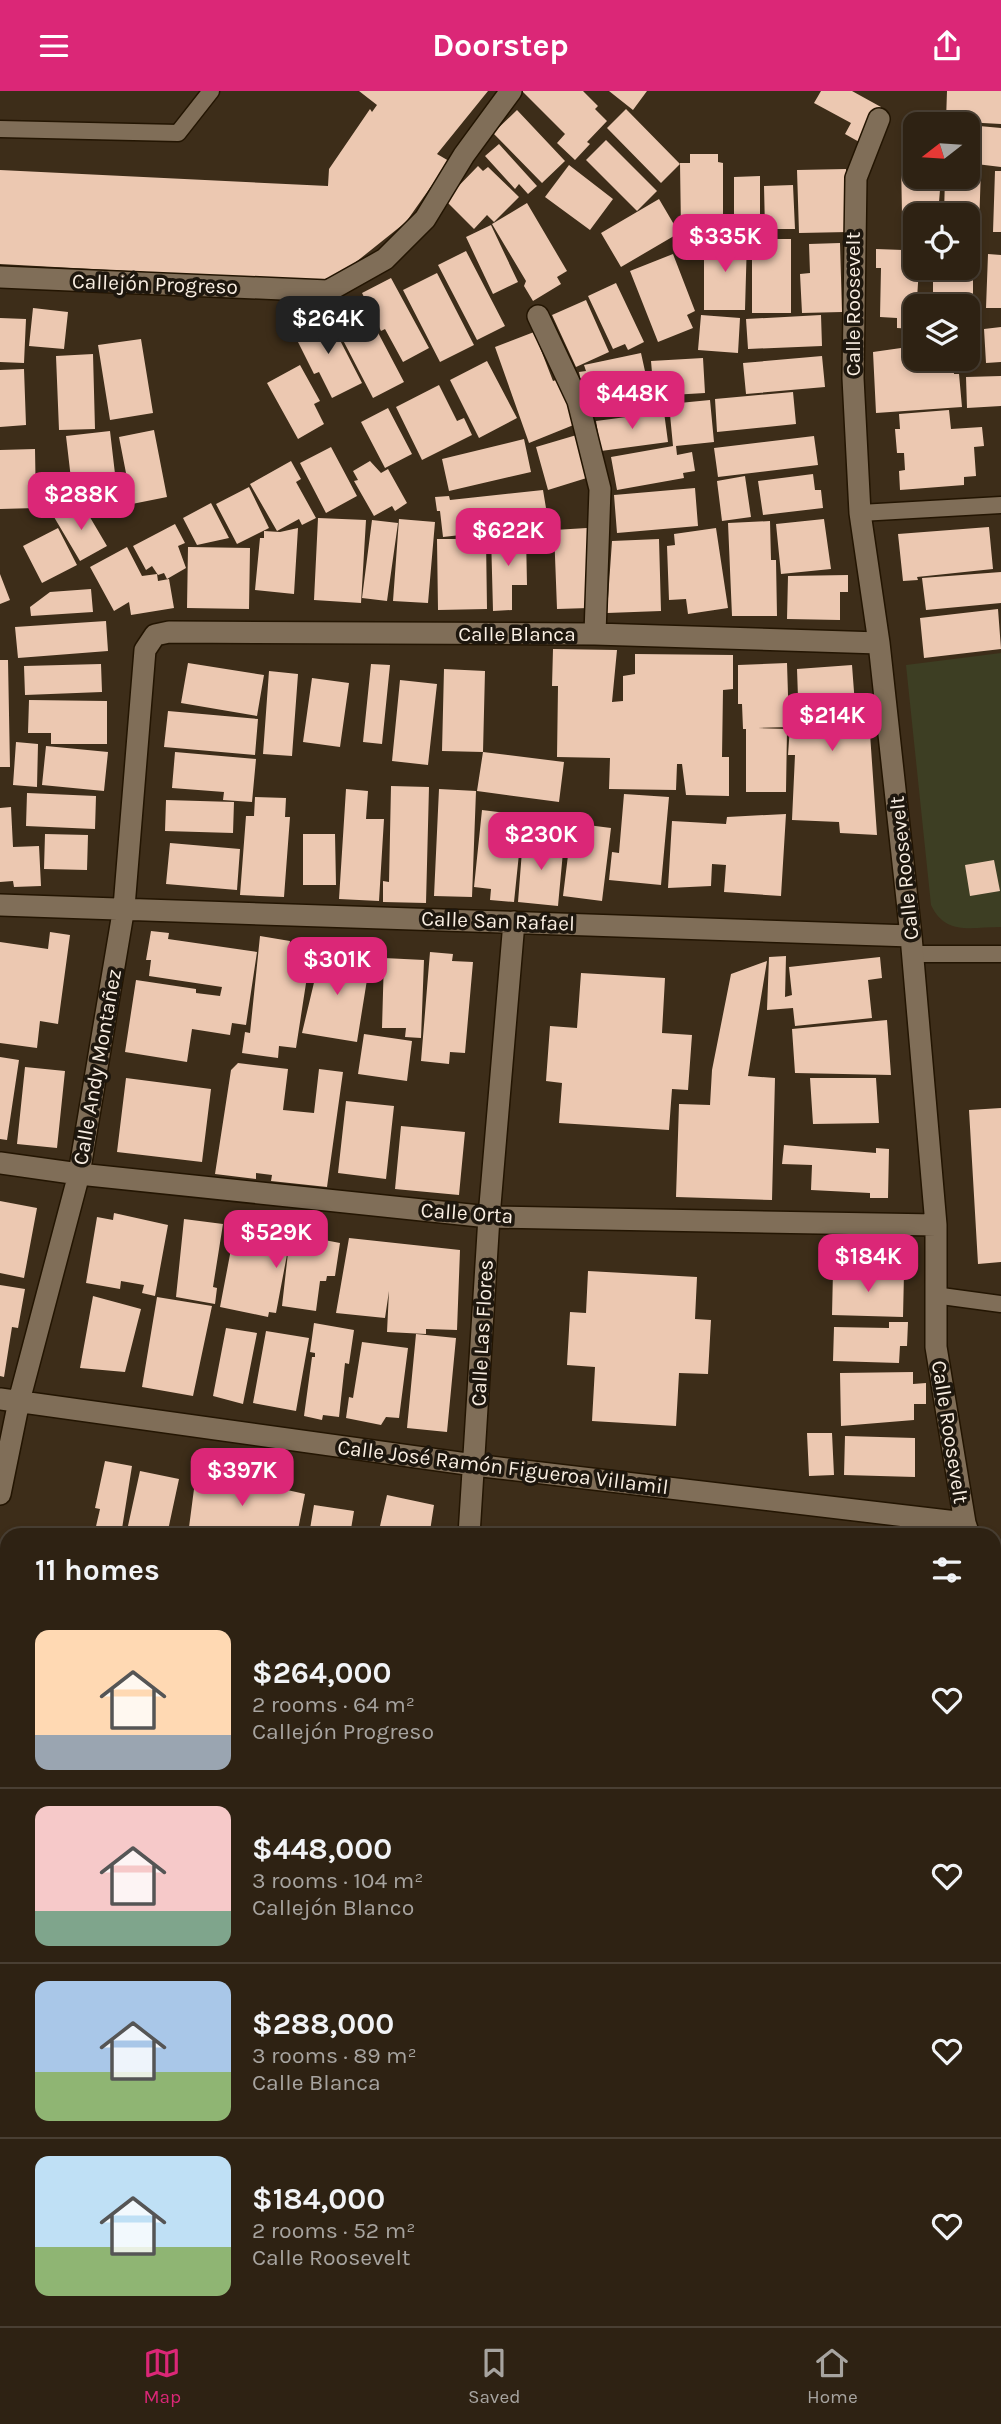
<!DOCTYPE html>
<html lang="en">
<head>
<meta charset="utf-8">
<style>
  :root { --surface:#2e2213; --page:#3a2f21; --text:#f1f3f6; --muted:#a7a4a0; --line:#493f33; --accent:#db2777 }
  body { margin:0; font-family:Karla,sans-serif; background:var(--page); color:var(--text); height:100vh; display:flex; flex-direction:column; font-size:26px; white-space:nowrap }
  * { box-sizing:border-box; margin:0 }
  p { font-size:23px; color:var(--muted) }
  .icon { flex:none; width:38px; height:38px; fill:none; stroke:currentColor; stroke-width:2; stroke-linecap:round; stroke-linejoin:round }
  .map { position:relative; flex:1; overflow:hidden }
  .side { position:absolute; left:0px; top:1437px; width:1001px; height:800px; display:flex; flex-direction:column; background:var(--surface); border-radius:21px 21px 0 0; box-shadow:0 4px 10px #0003,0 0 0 2px var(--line) }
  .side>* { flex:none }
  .needle { width:46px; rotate:253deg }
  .controls { position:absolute; left:903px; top:21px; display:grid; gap:14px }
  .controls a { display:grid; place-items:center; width:77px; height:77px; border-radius:14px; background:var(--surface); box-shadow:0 4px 10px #0003,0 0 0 2px var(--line); font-size:35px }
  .price { position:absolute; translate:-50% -60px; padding:0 16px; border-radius:14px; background:var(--accent); color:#fff; font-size:23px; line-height:46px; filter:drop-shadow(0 2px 4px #0008) }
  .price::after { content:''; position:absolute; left:50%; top:42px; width:21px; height:16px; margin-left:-10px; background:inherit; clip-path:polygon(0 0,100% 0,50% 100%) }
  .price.current { background:#222; color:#fff }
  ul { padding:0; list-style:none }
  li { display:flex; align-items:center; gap:21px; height:175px; padding:0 35px }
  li+li { border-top:2px solid var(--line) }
  li span { display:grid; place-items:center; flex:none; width:196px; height:140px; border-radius:14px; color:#555 }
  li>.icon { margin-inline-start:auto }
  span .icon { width:84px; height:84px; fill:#fffc; stroke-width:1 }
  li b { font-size:30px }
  h2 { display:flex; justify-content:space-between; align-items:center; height:84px; padding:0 35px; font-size:30px }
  header { display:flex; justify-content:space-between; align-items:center; height:91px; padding:0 35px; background:var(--accent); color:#fff; font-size:32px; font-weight:700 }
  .dock { display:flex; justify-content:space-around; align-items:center; height:98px; border-top:2px solid var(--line); background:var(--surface); font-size:19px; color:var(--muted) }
  .dock a { display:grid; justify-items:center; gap:4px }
  .dock .current { color:var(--accent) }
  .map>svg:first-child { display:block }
  .green { fill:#3d3e23 }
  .building { fill:#ecc8b1 }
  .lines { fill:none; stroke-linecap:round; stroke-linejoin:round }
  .lane-casing { stroke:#231502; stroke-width:19 }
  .street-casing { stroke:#231502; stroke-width:24 }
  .primary-casing { stroke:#231502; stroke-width:24 }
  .highway-casing { stroke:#231502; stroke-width:24 }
  .lane { stroke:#806e58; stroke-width:16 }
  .street { stroke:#806e58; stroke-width:21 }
  .primary { stroke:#be8784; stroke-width:21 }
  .highway { stroke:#e898a2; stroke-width:21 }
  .labels { text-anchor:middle; stroke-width:7; stroke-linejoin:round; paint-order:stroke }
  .street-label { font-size:21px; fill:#f9eee2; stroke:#1e170e }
</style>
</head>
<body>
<header><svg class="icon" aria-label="menu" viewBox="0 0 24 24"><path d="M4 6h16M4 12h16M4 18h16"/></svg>Doorstep<svg class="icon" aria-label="share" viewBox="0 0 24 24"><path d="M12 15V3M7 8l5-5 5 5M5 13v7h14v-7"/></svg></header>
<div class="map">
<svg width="1001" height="2235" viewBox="0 0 1001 2235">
  <rect width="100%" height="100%" fill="#3d2d19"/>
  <path class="green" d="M1001,562V836C970,836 946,845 931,814L906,574Z
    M195,2230H268V2235H195Z"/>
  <path class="building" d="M359,0H488L437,63L449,70L406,131L331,191L0,173V79L328,95L329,78L370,18L372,21L377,14Z
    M522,0H583L598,15L595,18L607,30L587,51L590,53L575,69L557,52L565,43Z
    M609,0H647L633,19Z
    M821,0H852L881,16L861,52L845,43L851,32L814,12Z
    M947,0H1001V33L946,30Z
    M626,18L680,73L661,92L607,37Z
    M517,19L565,70L542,92L493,42Z
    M968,34L1001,37V76L968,72Z
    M606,49L657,100L637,120L586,69Z
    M499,53L537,95L528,103L519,93L515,98L485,65Z
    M906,58H915V86H941L938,124L902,125L901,68Z
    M690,63H718V71L723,72V138H681L680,72H690Z
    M569,74L613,108L590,139L545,106Z
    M478,75L483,80L488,76L519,106L494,131L487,124L474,138L445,109Z
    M968,76H981L979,137H968V124H944L945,86H968Z
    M846,78L848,141L799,142L797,79Z
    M995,80H1001V141H993Z
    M760,85V134H734V86Z
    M793,94L795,138H765L764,95Z
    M659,108L679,142L621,176L601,142Z
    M527,112L567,180L557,186L561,193L533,210L524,195L526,190L492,133Z
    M491,134L518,191L493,203L466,146Z
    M704,148L747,149L745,219H704Z
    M752,148H791V222H752Z
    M840,152L842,221L802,222L800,183L810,182L809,153Z
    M876,158L903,159V165L915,166V177H919L915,238L897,237V227L880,226L881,177H876Z
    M466,160L505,235L477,249L438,174Z
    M673,163L695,220L687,224L693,237L658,251L630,180Z
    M988,163L1001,164V217H986Z
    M968,167H973V245H968V215H933V177H968Z
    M437,182L474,254L440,271L403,199Z
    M391,187L429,257L403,271L385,238L381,240L362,202Z
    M616,192L644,251L628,259L625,253L613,258L588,205Z
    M586,209L609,261L576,276L552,224Z
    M353,215L356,219L364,215L404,291L373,307L331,226Z
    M33,217L68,221L64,258L29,255Z
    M327,224L362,292L332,307L319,281L314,283L293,241Z
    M701,224L740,227L738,262L698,259Z
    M821,224L822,255L748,258L746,228Z
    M0,227L26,228L24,272L0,271Z
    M1001,236V271L986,272L984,238Z
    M534,241L553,290L559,288L576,333L529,352L495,256Z
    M141,248L153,322L110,329L98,254Z
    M915,255V268H953L954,283H959L962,316L876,322L873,261Z
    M641,262L650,303L587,319L579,281L586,280L584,274Z
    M93,263L95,338L59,339L56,265Z
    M822,265L825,296L746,303L743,272Z
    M703,267L705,302L654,305L651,270Z
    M487,270L517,327L479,347L450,289Z
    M300,274L320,310L314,313L324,333L298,348L267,292Z
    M24,278L26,334L0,336V279Z
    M1001,285V315L967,317L966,286Z
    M439,294L457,330L464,327L472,344L422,369L396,316Z
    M793,301L796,333L717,341L715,308Z
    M710,309L714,351L676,355L677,364L692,361L695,380L683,382L684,387L617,399L611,366L673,355L669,313Z
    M388,317L412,363L385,377L361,331Z
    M949,319L951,338L982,336L984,355L974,356L976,385L964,386V394L900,399L899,380L905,379L904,362H897L895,338H900L899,323Z
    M664,321L668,351L601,360L596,330Z
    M154,339L167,406L132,413L119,346Z
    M110,340L117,400L73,405L66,345Z
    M580,343L593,385L548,399L536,356Z
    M814,345L818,374L718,386L714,357Z
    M524,348L531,381L449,400L442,368Z
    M331,356L357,405L326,422L300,372Z
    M35,358L36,417L0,418V359Z
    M291,370L301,388L296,391L316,427L302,434L299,428L277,440L250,393Z
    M370,370L381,382L388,378L407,412L395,420L392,415L374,425L354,390L358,389L353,380Z
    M813,383L815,399H821L823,417L763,424L758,390Z
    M745,385L751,426L722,430L717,390Z
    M249,396L269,437L237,453L216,413Z
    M695,397L698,435L617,442L614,404Z
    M543,399L546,417L539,418L541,435L443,446L440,420H437L435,406L449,405L450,409Z
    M81,411L107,455L80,470L54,426Z
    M211,412L229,447L197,454L183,427Z
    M318,427L366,429L361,512L314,509Z
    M399,428L435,431L428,512L393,510Z
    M824,428L831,478L781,483L776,433Z
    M372,429L398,432L387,510L362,507Z
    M770,430L771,469H776L777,525H732L728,432Z
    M175,433L185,452L178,455L186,477L167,488L164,482L158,484L152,475L146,479L133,455Z
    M989,436L993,478L917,486L918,489L903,490L898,443Z
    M58,437L77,474L42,492L23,455Z
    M298,437L294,503L255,499L260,447H264V440L280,441Z
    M587,437L589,517L557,518L554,439Z
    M716,437L728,517L688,523L686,508L669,509L667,455L675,454L674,443Z
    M491,444H526L527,494H512V519L493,520Z
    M437,448H486L487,518L438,519Z
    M659,448L661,520L607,522L612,450Z
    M127,456L142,485L157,483L158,490L169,488L174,517L131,524L129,511L114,520L90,476Z
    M188,456L250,457L249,518L187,517Z
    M1001,481V512L926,519L922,487Z
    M0,483L10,509L0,513Z
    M848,484V501H840V529L787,528L788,485Z
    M91,498L93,521L31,525L30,516L50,501Z
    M998,518L1001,558L924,567L920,527Z
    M106,530L108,560L18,567L15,536Z
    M553,558L617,559L612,611L623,610V585L635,583V563L733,564V598L723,599L722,666H729V705L686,704L682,673H677L676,699L609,698L610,667L557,666L558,595H552Z
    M0,569H8L10,676H0Z
    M188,572L264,584L257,625L181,612Z
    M787,572L789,636L758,637L787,638L786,701H746V638H743L742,613H738V574Z
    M101,573L102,601L25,604L24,575Z
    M371,573L390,574L382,653L363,651Z
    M852,574L855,614L852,627L869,628L877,744L840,742L839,731L792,729L795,664H788L790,635H799L797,578Z
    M444,578L485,580L483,661L564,671L559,711L477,700L483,661L442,660Z
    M269,580L298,583L292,665L263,663Z
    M312,587L349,592L340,656L303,651Z
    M400,589L437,593L428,674L392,670Z
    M29,609L107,610V653H51V642H28Z
    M168,620L258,628L255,664L164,656Z
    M16,651L38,653L37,696L13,694Z
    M46,655L108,661L104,700L42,694Z
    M175,661L256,668L252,711L223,709L224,701L172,697Z
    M391,695L429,696L426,812L383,811V790L389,791Z
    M346,698L368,700L366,728H384L379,810L339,808Z
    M439,698L476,700L472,806L434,805Z
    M27,702L96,705L95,738L26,735Z
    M624,703L669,706L661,794L609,789L612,761L619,762Z
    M255,706L286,707L285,726H290L284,806L240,804L246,725H254Z
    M166,709L234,711L233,742L165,740Z
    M11,716L13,756L39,755L41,795L14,796L13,790L0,791V717Z
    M482,719L523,724L514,811L490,809L491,798L474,796Z
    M786,723L781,805L724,801L726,774L712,773L711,795L668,797L672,730L726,733L727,726Z
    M572,732L611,737L602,810L563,805Z
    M45,743L88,744L87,779L44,778Z
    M303,743H335L336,794H303Z
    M523,747L564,750L558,815L518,811Z
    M170,752L240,758L237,799L166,793Z
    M994,769L1000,800L970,805L965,774Z
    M151,840L169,842L168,848L257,861L246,934L232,932L230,944L192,938L187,971L125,961L136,889L196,898V902L220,905L222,896L149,885L151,869H146Z
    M50,841L70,844L58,933L40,930L37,957L0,952V851L48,858Z
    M260,845L290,850L289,856L311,860L296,957L279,955L278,967L242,962L245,941L250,942Z
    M322,858L370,870L357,951L302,942Z
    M430,861L453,863L452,870L473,871L465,962L450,961L449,973L421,970Z
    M786,865L785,906L792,904L789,876L880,866L882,887L868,889L872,927L795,935L793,917L767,919L769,866Z
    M384,867L424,869L421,947L405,946L406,937H382Z
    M767,870L748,985L775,987L772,1109L676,1106L679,1013L710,1014L712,979L731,883Z
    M581,882L665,887L662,942L692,944L688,999L672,998L669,1039L559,1032L562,992L546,990L550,935L577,937Z
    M887,929L891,984L795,982L792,938Z
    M364,943L412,950L407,990L358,983Z
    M0,966L19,969L7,1049L0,1048Z
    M238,972L288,978L283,1019L314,1022L319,978L343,981L327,1096L271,1090L272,1084L256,1082V1088L215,1083L231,979Z
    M25,976L65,980L57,1057L17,1053Z
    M126,987L211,998L202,1071L117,1061Z
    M810,987H876L879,1032L813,1033Z
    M346,1010L394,1015L386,1088L338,1082Z
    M1001,1017V1171L978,1173L969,1019Z
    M401,1035L465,1041L459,1104L395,1098Z
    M784,1054L876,1062V1057L889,1058L888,1107H870V1102L811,1099L812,1074L782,1073Z
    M0,1110L37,1117L24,1187L0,1182Z
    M114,1122L168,1134L155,1205L142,1202L144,1194L121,1190L120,1198L86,1192L97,1126L113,1129Z
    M184,1128L223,1133L213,1196L217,1197L215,1213L176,1206Z
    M236,1132L340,1152L335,1185H327L326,1190H320L316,1220L282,1215L289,1153L276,1222L269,1221L268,1226L220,1216Z
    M349,1147L460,1159L457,1239L426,1238V1243L387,1241L389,1200L385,1227L336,1222Z
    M588,1180L697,1186L695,1228L711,1229L708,1283L679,1282L676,1335L592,1330L595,1276L567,1274L570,1221L586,1222Z
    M833,1180L904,1182L903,1226L832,1224Z
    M0,1194L25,1198L18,1237L12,1236L4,1286L0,1285Z
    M93,1205L141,1218L125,1281L80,1277Z
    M157,1206L212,1215L193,1305L142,1296Z
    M889,1231H908L907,1255H900L899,1272L833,1270L834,1236L889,1237Z
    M314,1232L354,1239L349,1273L345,1272L339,1326L323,1324L322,1329L304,1325L312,1266H315V1262L310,1261Z
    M226,1237L257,1242L243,1313L213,1305Z
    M266,1240L309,1247L296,1320L253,1312Z
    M416,1243L456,1247L447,1341L407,1337Z
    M362,1251L408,1257L399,1327L386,1326L381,1334L346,1327L349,1306L353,1307Z
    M913,1281V1293L926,1292V1313H914V1329L841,1335L840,1282Z
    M807,1342H832L834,1384L809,1385Z
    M845,1345L915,1347V1386L844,1384Z
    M105,1370L132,1375L121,1444H94L100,1418L95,1417Z
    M197,1375L231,1381L229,1394L239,1395V1398L255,1401L256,1392L305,1403L297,1444H252L253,1438L249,1436L247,1444H188Z
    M140,1380L179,1388L167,1444H126Z
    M387,1404L434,1414L430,1440H423V1444H378Z
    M314,1414L354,1420L350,1444H309Z
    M6,1492L7,1493V1557L0,1556V1519Z
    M0,1979H7V2105H0Z
    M0,2198H7V2235H0Z
    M110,2230H165V2235H110Z
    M272,2230H336V2235L272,2233Z"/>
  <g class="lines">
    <g class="lane-casing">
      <path id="lane" d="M0,38L178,42L211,0
        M860,422L1001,414
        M913,863H1001
        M934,1204L1001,1213"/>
    </g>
    <g class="street-casing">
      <path id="street" d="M879,28L856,87L853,287L860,422L879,552L911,845L936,1134V1256L965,1432L969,1444
        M0,186L328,200L385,168L425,128L464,64L511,0
        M538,225L578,310L600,398L595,543
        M0,814L911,845
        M0,1072L79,1083L489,1126L936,1134
        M0,1308L474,1374L965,1432
        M0,1403L19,1310L79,1083L124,816L145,559L155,544L169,541L595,543L879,552
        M469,1444L489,1126L514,831
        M994,1510L1001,1554
        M0,1586L7,1587
        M404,2235L405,2230
        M863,2235L864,2230"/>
    </g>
    <g class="primary-casing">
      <path id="primary" d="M0,1915L7,1916"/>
    </g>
    <g class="highway-casing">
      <path id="highway" d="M994,1925L1001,1921
        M994,1991L1001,1993
        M994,2065L1001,2067
        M994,2173L1001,2161
        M962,2235L964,2230"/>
    </g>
    <use href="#lane" class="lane"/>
    <use href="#street" class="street"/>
    <use href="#primary" class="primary"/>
    <use href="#highway" class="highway"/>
  </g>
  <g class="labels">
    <g class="street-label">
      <text transform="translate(155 193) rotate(2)" y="7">Callejón Progreso</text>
      <text transform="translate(853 213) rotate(-90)" y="7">Calle Roosevelt</text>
      <text x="517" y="550">Calle Blanca</text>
      <text transform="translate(904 777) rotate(-96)" y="7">Calle Roosevelt</text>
      <text transform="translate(498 830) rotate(2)" y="7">Calle San Rafael</text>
      <text transform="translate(97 976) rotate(-80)" y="7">Calle Andy Montañez</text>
      <text transform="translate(467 1122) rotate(4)" y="7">Calle Orta</text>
      <text transform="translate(482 1242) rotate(-87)" y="7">Calle Las Flores</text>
      <text transform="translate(950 1341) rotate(81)" y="7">Calle Roosevelt</text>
      <text transform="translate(503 1376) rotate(7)" y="7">Calle José Ramón Figueroa Villamil</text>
    </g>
  </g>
</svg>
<div class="controls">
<a><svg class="needle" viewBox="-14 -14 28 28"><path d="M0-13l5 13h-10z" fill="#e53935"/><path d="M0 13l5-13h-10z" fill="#a7a4a0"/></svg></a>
<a><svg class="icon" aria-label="locate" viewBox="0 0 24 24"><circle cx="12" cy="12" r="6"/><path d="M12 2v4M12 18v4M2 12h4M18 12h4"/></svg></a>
<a><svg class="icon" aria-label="layers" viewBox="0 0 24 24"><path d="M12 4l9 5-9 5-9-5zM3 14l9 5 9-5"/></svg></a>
</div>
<b class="price" style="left:725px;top:183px">$335K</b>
<b class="price current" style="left:328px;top:265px">$264K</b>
<b class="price" style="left:632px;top:340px">$448K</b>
<b class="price" style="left:81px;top:441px">$288K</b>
<b class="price" style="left:508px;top:477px">$622K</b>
<b class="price" style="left:832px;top:662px">$214K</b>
<b class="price" style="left:541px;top:781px">$230K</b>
<b class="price" style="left:337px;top:906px">$301K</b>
<b class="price" style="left:276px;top:1179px">$529K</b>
<b class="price" style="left:868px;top:1203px">$184K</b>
<b class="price" style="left:242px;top:1417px">$397K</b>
<section class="side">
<h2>11 homes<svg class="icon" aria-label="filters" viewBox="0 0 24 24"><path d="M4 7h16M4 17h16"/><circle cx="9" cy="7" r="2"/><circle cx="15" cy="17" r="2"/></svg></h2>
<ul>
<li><span style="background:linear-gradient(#ffd9b3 75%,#9aa5b1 0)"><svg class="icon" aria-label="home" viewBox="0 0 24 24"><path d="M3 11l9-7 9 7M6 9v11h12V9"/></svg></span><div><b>$264,000</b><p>2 rooms · 64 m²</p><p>Callejón Progreso</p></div><svg class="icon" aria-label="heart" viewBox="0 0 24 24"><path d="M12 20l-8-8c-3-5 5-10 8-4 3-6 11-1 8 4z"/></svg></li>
<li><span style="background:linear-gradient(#f6c9c9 75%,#7fa58c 0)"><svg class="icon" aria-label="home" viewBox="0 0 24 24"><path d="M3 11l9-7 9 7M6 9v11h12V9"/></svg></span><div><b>$448,000</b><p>3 rooms · 104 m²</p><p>Callejón Blanco</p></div><svg class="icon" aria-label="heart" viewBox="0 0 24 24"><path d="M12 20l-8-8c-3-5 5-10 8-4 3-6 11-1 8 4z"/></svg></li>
<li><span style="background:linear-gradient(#a9c7e8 65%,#8fb573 0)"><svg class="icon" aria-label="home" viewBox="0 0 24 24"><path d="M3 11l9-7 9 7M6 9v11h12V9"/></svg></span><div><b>$288,000</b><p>3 rooms · 89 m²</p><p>Calle Blanca</p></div><svg class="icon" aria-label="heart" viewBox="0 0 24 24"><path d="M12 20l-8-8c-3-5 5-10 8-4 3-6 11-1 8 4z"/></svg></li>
<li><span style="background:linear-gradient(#bfe0f5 65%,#8fb573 0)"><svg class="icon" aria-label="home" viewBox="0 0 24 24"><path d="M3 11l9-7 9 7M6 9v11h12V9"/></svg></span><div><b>$184,000</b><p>2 rooms · 52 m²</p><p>Calle Roosevelt</p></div><svg class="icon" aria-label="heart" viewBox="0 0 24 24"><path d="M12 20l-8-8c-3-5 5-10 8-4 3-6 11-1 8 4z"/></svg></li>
</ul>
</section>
</div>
<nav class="dock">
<a class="current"><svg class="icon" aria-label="map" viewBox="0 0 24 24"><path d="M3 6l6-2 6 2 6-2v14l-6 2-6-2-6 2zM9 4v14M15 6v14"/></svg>Map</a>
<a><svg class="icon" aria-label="saved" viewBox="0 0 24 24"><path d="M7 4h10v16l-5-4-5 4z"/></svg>Saved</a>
<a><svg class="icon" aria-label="home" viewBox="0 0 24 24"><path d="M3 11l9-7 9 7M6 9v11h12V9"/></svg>Home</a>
</nav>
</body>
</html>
